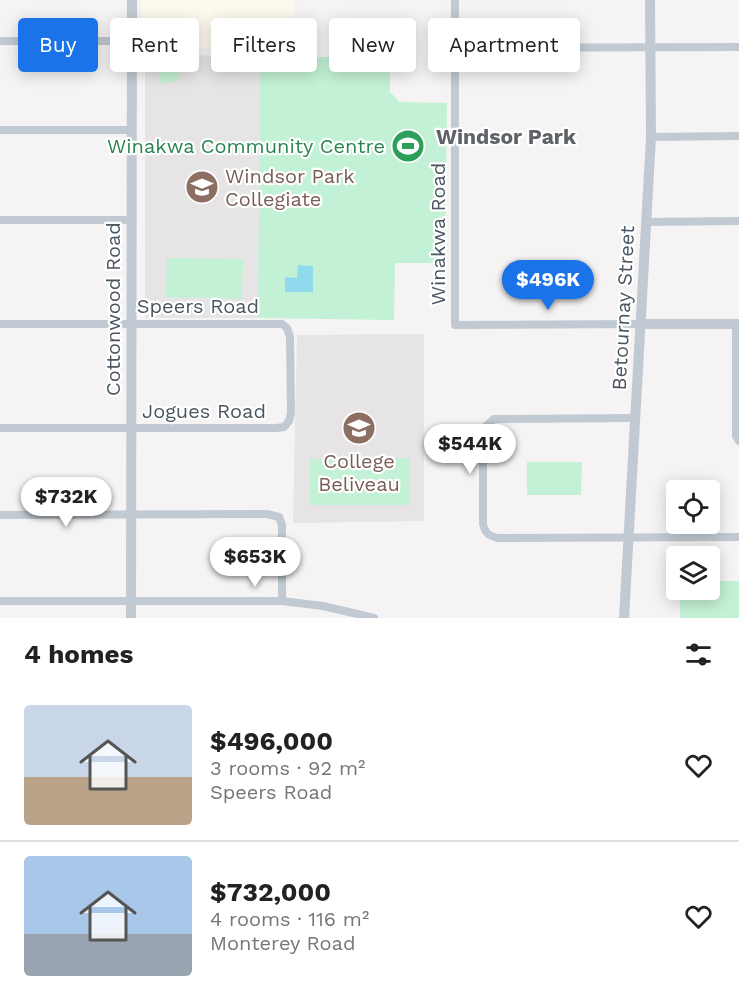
<!DOCTYPE html>
<html lang="en">
<head>
<meta charset="utf-8">
<style>
  :root { --surface:#fff; --page:#f2f2f2; --text:#222; --muted:#767676; --line:#e0e0e0; --accent:#1a73e8 }
  body { margin:0; font-family:"Work Sans",sans-serif; background:var(--page); color:var(--text); height:100vh; display:flex; flex-direction:column; font-size:22px; white-space:nowrap }
  * { box-sizing:border-box; margin:0 }
  p { font-size:20px; color:var(--muted) }
  .icon { flex:none; width:33px; height:33px; fill:none; stroke:currentColor; stroke-width:2; stroke-linecap:round; stroke-linejoin:round }
  .map { position:relative; height:618px; overflow:hidden }
  .sheet { display:flex; flex-direction:column; background:var(--surface); flex:1 }
  .sheet>* { flex:none }
  .top-card { position:absolute; left:18px; top:18px; width:704px; height:54px; display:flex; gap:12px }
  .tools { position:absolute; left:666px; top:480px; display:grid; gap:12px }
  .tools a { display:grid; place-items:center; width:54px; height:54px; border-radius:6px; background:var(--surface); box-shadow:0 3px 15px #0003; font-size:30px }
  .price { position:absolute; translate:-50% -51px; padding:0 14px; border-radius:21px; background:#fff; color:#222; font-size:20px; line-height:39px; filter:drop-shadow(0 2px 3px #0008) }
  .price::after { content:''; position:absolute; left:50%; top:36px; width:18px; height:14px; margin-left:-9px; background:inherit; clip-path:polygon(0 0,100% 0,50% 100%) }
  .price.current { background:var(--accent); color:#fff }
  ul { padding:0; list-style:none }
  li { display:flex; align-items:center; gap:18px; height:150px; padding:0 24px }
  li+li { border-top:2px solid var(--line) }
  li span { display:grid; place-items:center; flex:none; width:168px; height:120px; border-radius:6px; color:#555 }
  li>.icon { margin-inline-start:auto }
  span .icon { width:72px; height:72px; fill:#fffc; stroke-width:1 }
  li b { font-size:26px }
  h2 { display:flex; justify-content:space-between; align-items:center; height:72px; padding:0 24px; font-size:26px }
  .pill { padding:0 21px; border-radius:6px; background:var(--surface); box-shadow:0 3px 15px #0003; font-size:21px; line-height:54px }
  .pill.current { background:var(--accent); color:#fff }
  .map>svg:first-child { display:block }
  .commercial { fill:#fdf9ef }
  .education { fill:#e6e4e5 }
  .green { fill:#c3f1d5 }
  .water { fill:#90daee }
  .lines { fill:none; stroke-linecap:round; stroke-linejoin:round }
  .minor { stroke:#c1cad2; stroke-width:8 }
  .tertiary { stroke:#c1cad2; stroke-width:10 }
  .labels { text-anchor:middle; stroke-width:4.5; stroke-linejoin:round; paint-order:stroke }
  .leisure-label { font-size:20px; fill:#27864d; stroke:#fff; text-anchor:end }
  .education-label { font-size:20px; fill:#785e54; stroke:#fff; text-anchor:start }
  .street-label { font-size:20px; fill:#4a5661; stroke:#fff }
  .neighbourhood-label { font-size:21px; font-weight:bold; fill:#5f6368; stroke:#fff }
</style>
</head>
<body>
<div class="map">
<svg width="739" height="618" viewBox="0 0 739 618">
  <rect width="100%" height="100%" fill="#f5f3f3"/>
  <path class="commercial" d="M141,0H294V48L141,47Z"/>
  <path class="education" d="M145,55L260,56L258,318H145Z
    M424,334V521L293,523L297,335Z"/>
  <path class="green" d="M260,56L388,58L390,65V92L400,102L447,103L445,263H395L394,320L258,318Z
    M176,66L180,80L161,84L158,71Z
    M167,258L243,259L242,299L166,297Z
    M410,458V505H310V459Z
    M527,462H582L581,495H527Z
    M710,581H739V618H680V590H710Z"/>
  <path class="water" d="M298,265L313,266V292H285V277L297,278Z"/>
  <g class="lines">
    <path class="minor" d="M455,0V325L640,324
      M0,41H132
      M455,48L739,47
      M0,130H132
      M651,137L739,136
      M0,220H131
      M646,222L739,221
      M0,324H282L287,328L290,337L291,413L289,421L284,427L276,428H0
      M736,324V436L739,441
      M635,418L494,419L486,426L483,434V524C485,533 489,536 498,538L739,537
      M0,515L267,514L279,517L282,525V601
      M0,601H282L323,606L374,618"/>
    <path class="tertiary" d="M640,324H739
      M131,618L132,0
      M624,618L651,137L650,0"/>
  </g>
  <defs>
    <g id="stadium-disc" transform="scale(1.725)"><circle r="9.5" fill="#2e9e5b" stroke="#fff"/><path d="M0-5a6.5 5 0 1 0 0 10a6.5 5 0 1 0 0-10ZM-3.5-1.8h7v3.6h-7Z" fill="#fff"/></g>
    <g id="school-disc" transform="scale(1.725)"><circle r="9.5" fill="#8d6e63" stroke="#fff"/><path d="M0-5L7-2L0 1L-7-2ZM-4 1L0 2.5L4 1V4Q0 6-4 4Z" fill="#fff"/></g>
  </defs>
  <g fill-rule="evenodd">
    <use href="#stadium-disc" x="408" y="146"/>
    <use href="#school-disc" x="202" y="187"/>
    <use href="#school-disc" x="359" y="428"/>
  </g>
  <g class="labels">
    <g class="leisure-label">
      <text x="385" y="153">Winakwa Community Centre</text>
    </g>
    <g class="education-label">
      <text x="225" y="183">Windsor Park<tspan x="225" dy="23">Collegiate</tspan></text>
      <text x="359" y="468" text-anchor="middle">College<tspan x="359" dy="23">Beliveau</tspan></text>
    </g>
    <g class="street-label">
      <text transform="translate(438 234) rotate(-90)" y="7">Winakwa Road</text>
      <text x="198" y="313">Speers Road</text>
      <text transform="translate(623 308) rotate(-87)" y="7">Betournay Street</text>
      <text transform="translate(113 309) rotate(-90)" y="7">Cottonwood Road</text>
      <text x="204" y="418">Jogues Road</text>
    </g>
    <g class="neighbourhood-label">
      <text x="506" y="144">Windsor Park</text>
    </g>
  </g>
</svg>
<div class="tools">
<a><svg class="icon" aria-label="locate" viewBox="0 0 24 24"><circle cx="12" cy="12" r="6"/><path d="M12 2v4M12 18v4M2 12h4M18 12h4"/></svg></a>
<a><svg class="icon" aria-label="layers" viewBox="0 0 24 24"><path d="M12 4l9 5-9 5-9-5zM3 14l9 5 9-5"/></svg></a>
</div>
<b class="price current" style="left:548px;top:311px">$496K</b>
<b class="price" style="left:470px;top:475px">$544K</b>
<b class="price" style="left:66px;top:528px">$732K</b>
<b class="price" style="left:255px;top:588px">$653K</b>
<div class="top-card">
<a class="pill current">Buy</a>
<a class="pill">Rent</a>
<a class="pill">Filters</a>
<a class="pill">New</a>
<a class="pill">Apartment</a>
</div>
</div>
<section class="sheet">
<h2>4 homes<svg class="icon" aria-label="filters" viewBox="0 0 24 24"><path d="M4 7h16M4 17h16"/><circle cx="9" cy="7" r="2"/><circle cx="15" cy="17" r="2"/></svg></h2>
<ul>
<li><span style="background:linear-gradient(#c9d6e8 60%,#b9a48a 0)"><svg class="icon" aria-label="home" viewBox="0 0 24 24"><path d="M3 11l9-7 9 7M6 9v11h12V9"/></svg></span><div><b>$496,000</b><p>3 rooms · 92 m²</p><p>Speers Road</p></div><svg class="icon" aria-label="heart" viewBox="0 0 24 24"><path d="M12 20l-8-8c-3-5 5-10 8-4 3-6 11-1 8 4z"/></svg></li>
<li><span style="background:linear-gradient(#a9c7e8 65%,#9aa5b1 0)"><svg class="icon" aria-label="home" viewBox="0 0 24 24"><path d="M3 11l9-7 9 7M6 9v11h12V9"/></svg></span><div><b>$732,000</b><p>4 rooms · 116 m²</p><p>Monterey Road</p></div><svg class="icon" aria-label="heart" viewBox="0 0 24 24"><path d="M12 20l-8-8c-3-5 5-10 8-4 3-6 11-1 8 4z"/></svg></li>
</ul>
</section>
</body>
</html>
